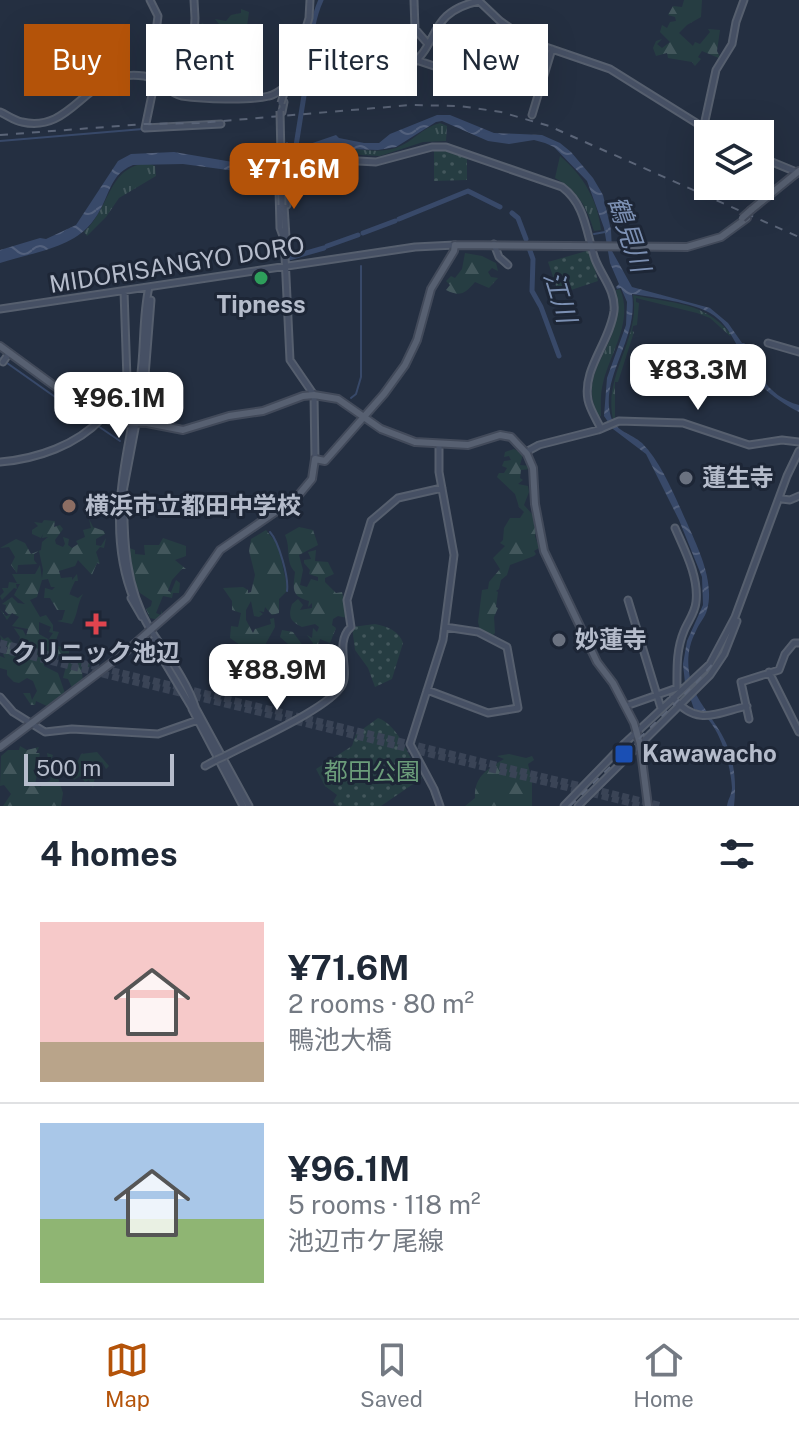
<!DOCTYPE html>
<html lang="en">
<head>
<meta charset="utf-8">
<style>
  :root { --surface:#fff; --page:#f2f2f3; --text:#1f2937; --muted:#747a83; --line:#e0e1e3; --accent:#b45309 }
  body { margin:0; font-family:"Public Sans","Noto Sans JP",sans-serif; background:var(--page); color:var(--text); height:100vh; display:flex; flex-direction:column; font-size:30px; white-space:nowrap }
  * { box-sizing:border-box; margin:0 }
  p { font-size:26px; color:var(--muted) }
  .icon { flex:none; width:44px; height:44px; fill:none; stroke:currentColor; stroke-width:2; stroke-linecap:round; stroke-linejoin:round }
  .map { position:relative; height:806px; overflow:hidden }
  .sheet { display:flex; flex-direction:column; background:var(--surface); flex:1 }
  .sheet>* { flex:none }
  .top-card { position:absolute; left:24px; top:24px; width:752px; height:72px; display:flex; gap:16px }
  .buttons { position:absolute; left:694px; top:120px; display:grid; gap:16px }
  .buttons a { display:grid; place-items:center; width:80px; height:80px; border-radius:0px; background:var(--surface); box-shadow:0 8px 32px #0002; font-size:40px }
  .scale { position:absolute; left:24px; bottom:20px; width:150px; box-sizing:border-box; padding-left:8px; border:4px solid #b5bccb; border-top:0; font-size:22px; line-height:28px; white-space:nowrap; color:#b5bccb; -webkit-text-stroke:6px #1d2636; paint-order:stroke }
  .price { position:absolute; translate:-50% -68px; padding:0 18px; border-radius:16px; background:#fff; color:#222; font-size:26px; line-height:52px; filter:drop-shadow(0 2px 4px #0008) }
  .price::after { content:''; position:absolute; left:50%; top:48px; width:24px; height:18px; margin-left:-12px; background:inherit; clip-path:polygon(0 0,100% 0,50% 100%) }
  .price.on { background:var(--accent); color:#fff }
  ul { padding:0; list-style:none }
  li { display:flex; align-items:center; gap:24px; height:200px; padding:0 40px }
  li+li { border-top:2px solid var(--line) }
  li span { display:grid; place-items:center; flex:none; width:224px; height:160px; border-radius:0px; color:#555 }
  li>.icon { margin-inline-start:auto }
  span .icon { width:96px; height:96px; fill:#fffc; stroke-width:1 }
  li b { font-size:34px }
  h2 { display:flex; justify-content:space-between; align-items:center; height:96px; padding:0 40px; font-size:34px }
  .tag { padding:0 28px; border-radius:0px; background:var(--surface); box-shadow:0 8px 32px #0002; font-size:28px; line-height:72px }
  .tag.on { background:var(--accent); color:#fff }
  .dock { display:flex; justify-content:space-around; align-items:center; height:112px; border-top:2px solid var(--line); background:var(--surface); font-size:22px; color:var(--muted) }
  .dock a { display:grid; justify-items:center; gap:4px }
  .dock .on { color:var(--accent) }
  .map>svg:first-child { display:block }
  .grass { fill:url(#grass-tufts) }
  .forest { fill:url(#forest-firs) }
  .cemetery { fill:url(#cemetery-stones) }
  .park { fill:url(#park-dots) }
  .water { fill:url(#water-waves) }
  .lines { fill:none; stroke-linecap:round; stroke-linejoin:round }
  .stream { stroke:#384969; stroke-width:2 }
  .river { stroke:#384969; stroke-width:5 }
  .highway-tunnel { stroke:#3a4456; stroke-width:7; stroke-dasharray:7 3.5; stroke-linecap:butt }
  .secondary-casing { stroke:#565f6e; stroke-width:9 }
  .primary-casing { stroke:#424a5a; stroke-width:10 }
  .secondary { stroke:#465064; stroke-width:5 }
  .primary { stroke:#576071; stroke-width:6 }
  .rail { stroke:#5b6578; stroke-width:2; stroke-dasharray:8 8; stroke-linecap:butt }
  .secondary-bridge-casing { stroke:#565f6e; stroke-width:9; stroke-linecap:butt }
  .primary-bridge-casing { stroke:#424a5a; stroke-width:10; stroke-linecap:butt }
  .secondary-bridge { stroke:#465064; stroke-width:5 }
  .primary-bridge { stroke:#576071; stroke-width:6 }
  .leisure-dot { fill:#2e9e5b; stroke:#1d2636; stroke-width:3 }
  .worship-dot { fill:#6b7280; stroke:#1d2636; stroke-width:3 }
  .education-dot { fill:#8d6e63; stroke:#1d2636; stroke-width:3 }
  .health-dot { fill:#e0444e; stroke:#1d2636; stroke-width:3 }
  .transit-dot { fill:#1a4fb4; stroke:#1d2636; stroke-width:3 }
  .labels { text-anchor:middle; stroke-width:6; stroke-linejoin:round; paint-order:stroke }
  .street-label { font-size:24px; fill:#b5bccb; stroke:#1d2636 }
  .poi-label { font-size:24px; font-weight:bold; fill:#b5bccb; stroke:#1d2636; text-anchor:start }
  .park-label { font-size:24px; fill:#6b9d7a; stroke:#1d2636 }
  .water-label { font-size:26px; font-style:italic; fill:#7c90b3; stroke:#1d2636 }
</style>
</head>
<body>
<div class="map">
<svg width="799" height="806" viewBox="0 0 799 806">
  <defs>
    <pattern id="grass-tufts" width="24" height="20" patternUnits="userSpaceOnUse" patternTransform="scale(2)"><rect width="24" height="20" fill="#263d42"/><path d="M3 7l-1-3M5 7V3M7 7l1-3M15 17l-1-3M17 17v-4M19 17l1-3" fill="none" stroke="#43575c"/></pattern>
    <pattern id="forest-firs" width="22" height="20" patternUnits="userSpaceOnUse" patternTransform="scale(2)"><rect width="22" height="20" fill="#263d42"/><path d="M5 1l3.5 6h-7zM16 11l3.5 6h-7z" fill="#43575c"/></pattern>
    <pattern id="cemetery-stones" width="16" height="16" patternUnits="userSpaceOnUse" patternTransform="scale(2)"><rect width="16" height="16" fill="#263d42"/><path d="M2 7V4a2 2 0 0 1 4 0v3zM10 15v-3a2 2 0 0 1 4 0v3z" fill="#43575c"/></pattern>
    <pattern id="park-dots" width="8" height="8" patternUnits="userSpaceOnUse" patternTransform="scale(2)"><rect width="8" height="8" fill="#263d42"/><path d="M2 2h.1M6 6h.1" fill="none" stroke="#43575c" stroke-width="1.8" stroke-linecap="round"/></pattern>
    <pattern id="water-waves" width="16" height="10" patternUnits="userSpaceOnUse" patternTransform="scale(2)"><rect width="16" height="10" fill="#384969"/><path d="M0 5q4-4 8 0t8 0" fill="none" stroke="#53617d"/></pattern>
  </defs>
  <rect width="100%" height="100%" fill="#242f41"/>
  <path class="grass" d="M440,123L447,126L446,141L423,142L380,156L345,154L328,156L291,175V167C299,161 309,153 319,150C344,143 370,156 396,148C413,142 423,127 440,123Z
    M560,156C583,175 598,201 601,230L594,231C587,207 577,190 555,178Z
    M148,163L155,166L156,176L119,198L106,217L87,236L84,232C112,206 107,167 148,163Z
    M620,289C634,321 610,353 603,383C600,394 601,405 601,416L599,417C573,368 627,348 616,290Z
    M633,295C673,304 703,301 731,334L730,336L710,318L697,313L636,298V302L639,303L637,325L633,326L632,331L634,332L618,382H615V419H613C603,375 641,338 633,295Z"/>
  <path class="forest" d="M684,0H702L701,17L687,25L679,33L693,46L695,42L700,44L710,32L708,29L720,30L717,51L721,59L702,51L698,57L701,59L695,66L692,62L668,58L667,53L656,56L653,48L656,41L662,39L657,44L662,48L670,42L660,32L662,25L667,28L670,22L676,21L675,17L668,15L673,6L682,7Z
    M241,9L249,12L247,26L227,35L223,42L218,41L214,46L215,52L209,46L194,44V35L203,40L206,34L199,28L202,23L212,28L219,24L215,19L226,21L231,15L241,13Z
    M465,253L482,256L496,263L498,271L492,268L488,272L491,277L498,278L489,288L475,282C465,294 460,297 446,290L450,285L446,281L451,276L455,278L462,269Z
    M514,449L523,454L520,465L531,466V469L521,470L520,478L523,480L518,484L528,486L529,492L524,505L532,514L535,512L537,525L535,536L539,548L534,551L536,554L534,556L510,565L507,575L501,580L499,589L496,591L498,592L496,607L498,608L494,617L495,633L492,636L480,630L478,622L482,590L488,589L489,582L500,569L493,558L505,546L500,543L503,540L504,528L510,518H520L524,512L519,507L515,494L497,477L499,473H504L507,468L502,466L504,461L511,460L509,456L504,457L505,452Z
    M89,519L93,527L104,531L105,534L96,539V545L101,546L106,538L104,548L100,547L96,552L100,564L97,563L92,575L78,560L75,566L59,571L61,578L72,577V580L77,574L78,581H75L69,594L78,598L83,594C77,604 78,614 72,624L57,621L62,620L65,610H57L50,598H44L45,588L52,590L55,587H51L48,579L42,580L37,597L30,600L40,617L46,615L53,625V631L59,632L56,640L49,639L53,633L49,632L51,627L39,622V634L48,639L52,649L56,651L58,646L69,649V657L85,654L80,658L90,663L89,668L82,671L83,683L77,684L73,690L68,679L63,678L68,658L47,654L44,658V666L58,673L66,696L57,703L53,701L49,707L36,701L35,705H31L23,693H30L32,700L37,691L33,681L27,678L19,683L14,682L7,675V670L0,668V656L5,658L3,654L6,653L8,647L2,643L0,635L4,639L8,637L17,647L20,637L14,628L23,630L26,636L28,629L12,626L19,617L12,613L7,620L0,609L6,616L9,615L5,611L6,605L2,604L12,597L18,603L25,604L14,595L20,584H16L17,589L14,588L2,600L0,596L4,592L2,588H8L9,582L17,583L12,574H35L40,565L42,579L43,570L39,551L34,554V560L37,564L18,565L17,573L11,565L15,557L9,547L0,548L16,539L25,543L31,554L41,550L42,542L48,537L42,538L43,534L41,538L32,534V530L38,526L34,522L42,523L44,520L55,521L54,527L60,525L63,529L55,540L56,544L63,547L65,544L63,537L69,539L68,545L72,548L78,544L76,541L85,537L83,530L91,528Z
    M299,527L313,530L318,545L299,555L303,570L300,585L307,587L311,579L318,581V577L309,574L310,570L304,563V560L311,559L308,552L316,550L315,561L328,562L334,574L325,578V582L336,593L342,592L349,622L347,618L338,616L333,619L332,625L336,628L330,643L320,639L317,647L310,652L313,657L305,661L312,673L318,675L321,668L319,664L332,671L331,681L316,689L308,677C289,673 281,664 288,644L280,637L282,630L293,632L306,650L311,648L313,643L307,635L312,638L313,628L317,632L319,627L315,624L302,627C290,621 288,617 292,604L298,599L303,605L300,610L312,608V603L308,607L309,601C291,596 293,589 295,572C285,562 291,548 285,535Z
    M266,530L278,545L288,590L279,599V613L272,615L265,607L264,612L259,611L263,614L259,617L254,616L251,601L246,610V620L253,633L255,629L271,624L270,619L274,618L275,627L265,645H278L264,648L259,661L254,659L249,663L232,666L233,660L242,656L246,649L230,638L231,626L238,627L241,613L232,610V601L223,588L243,587L248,590V593L251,592L255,575L249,551L251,539Z
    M163,538L186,546V556L175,560L186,569H182L172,580L168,591L171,592L176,580L180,583L179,593H173L172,598L163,596L156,613L161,615V610L163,616L159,620L150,618L146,609L151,606L152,601L140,593L135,584L129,548L135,550V554L145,555L144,545H159Z
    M20,746L27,750L39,747L36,753H40L39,760L48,759L47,753L53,755L50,763L40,761L38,765L35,764L37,774L35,785L41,787L42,783L50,781L51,774L56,772L63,793L61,806H3L11,794L4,785L0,786L1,756L8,750H19Z
    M97,752L109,766L106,769L102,762L97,764L93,788L89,780L85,782L80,776L74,780L70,772L77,776L79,770L65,767L66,761L76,765L81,754Z
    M509,754L526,758L532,756L534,760L528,764L532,781V806H465L475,798C474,777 487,769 504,759L497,756Z"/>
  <path class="cemetery" d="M57,50L67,51L76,66L85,73L94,70L93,63L97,60L102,62L103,70L71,95L56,78L53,68L33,87L31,85L42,54Z"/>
  <path class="park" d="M434,148H447L467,156V180L434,181Z
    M590,250L598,281L559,294L548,262Z
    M375,624C387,626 399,631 403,643L392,679L375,687L368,668L355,650L352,627Z
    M378,718C400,726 409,759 422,778L381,806H337L333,802L337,795L325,786L316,769L352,746L356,734Z"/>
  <path class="water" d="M437,115H450L494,133L542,135L560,143L571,152L593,178L603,195L611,230L612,251L632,287L710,308L728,323L742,343H745L742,347C756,371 769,397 799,405V412C783,404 766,392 755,378C739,356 734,327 710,313C694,303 652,297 632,294C639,339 599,378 611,417C615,431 632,434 642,443C662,463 675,497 687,523C698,548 715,582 707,610C705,618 699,623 696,631C689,644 687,658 689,672C692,695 707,710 719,730C734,753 737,780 734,806H727C728,799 732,794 732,788C731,766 719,718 694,709L685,683L683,664L687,641L703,605L702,577L679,520L646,454L613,429L604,416L607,378L626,325L627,302L621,288L617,289L616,287L619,284L610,263L604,228L587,181L554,147L545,143L534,140L509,144L488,141L442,121L436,122L396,147L378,150L323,148L308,153L280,172L266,175L183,164L133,165C105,176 111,204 87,228C66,249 27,254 0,263V250L40,238L46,239L76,225L118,161L131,154L174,152L262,167L279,161L295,149L336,135L339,138L364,143H379L390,134Z"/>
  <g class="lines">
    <path class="stream" d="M0,141L143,129
      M287,143L288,155
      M288,166L289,180
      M594,234L605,232
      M0,358L92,423
      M351,398L356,394L361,377V266
      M98,426L120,441
      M270,532C279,542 289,578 287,591"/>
    <path class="river" d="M306,80C311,52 309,26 321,0
      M295,152L306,83
      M512,213L518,218L526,239
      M399,219L468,191L500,207
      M363,233L395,221
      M327,246L358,235
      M529,248L533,259L532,291L541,307L559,356
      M289,258L324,248"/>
    <path class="highway-tunnel" d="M0,643L662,806
      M0,649L643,806"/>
    <g class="secondary-casing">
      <path id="secondary" d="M150,0L158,16L154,48L155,80L145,128L221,124
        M414,0L415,29L428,44
        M479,1L500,21L520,35L540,45L610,69L714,134
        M416,60L458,74
        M293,71L309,18L310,0
        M288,72L291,62L289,46L294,44L300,45
        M182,96L192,71L195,18L194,0
        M0,112C7,115 15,121 22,122C75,134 85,67 144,76C159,78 168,93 182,96C203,99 249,101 269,96C279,94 286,84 296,81C304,79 317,83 326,84C349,84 386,81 405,69C442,47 424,13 479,1
        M282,112L284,102
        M532,115L552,49
        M703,130L716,70L732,44L736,22L744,0
        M760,157L799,173
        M284,205L286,237
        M287,205V186
        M284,236L290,360L314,395L315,459
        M284,239L280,228L279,189L317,168L340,160L376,162L432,147H446L562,187C586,205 586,233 595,259C602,277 616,291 614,311C610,342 582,369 588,400C590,410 597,420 601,429
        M494,244L499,257L508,265
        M124,291L128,409L134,413
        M0,309L415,247L455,245
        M768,343L799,352
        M3,362L9,353
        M439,444V472L454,555L443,640L410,744L434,789L440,806
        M526,452L539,445L598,430L619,421L683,423L749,445L782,440L799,442
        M0,462C37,459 77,445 102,418
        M124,491C123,539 125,587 150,629C166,654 187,680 196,709
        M123,492L145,376L151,300
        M782,499L790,500L799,496
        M131,598L142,617
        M134,600C104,527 128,455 140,380C145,350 142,317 149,287
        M628,600L661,708
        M154,640L162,658L192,708
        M769,672L799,732
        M427,690L488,713L518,708L507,647L478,632L445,627
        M0,697L13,712L45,732L72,729L158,734L198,720
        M673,698C697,726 714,714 747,706
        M626,706L677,688C677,669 676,650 684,631C688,621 695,613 696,602C699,577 685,551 675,528
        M195,707L249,806
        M192,709L243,806
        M749,719L741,682L779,670L785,654L794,643H799
        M225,756C251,742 330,708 342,685C350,670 334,642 351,627L347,600L371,521L398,498L442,488
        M205,766L216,760
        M564,806L625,743L710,664L735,617L787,476L799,451
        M578,806L710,675L724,654L737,621"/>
    </g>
    <g class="primary-casing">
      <path id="primary" d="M751,210L799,171
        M455,245L687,247L721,237L747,218
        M0,346L90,412L114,422L147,423L183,430L229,416L263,411L303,396L314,395L338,399L381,429L415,442L468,445L500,435L511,437L527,454L533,468L535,504L544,551L597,662L613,683L634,723L640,744L648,806
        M0,747L123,654L187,598L220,550L297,497L312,479L315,459L325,461L384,394L405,365L417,340L431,289L454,251L455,245"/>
    </g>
    <use href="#secondary" class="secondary"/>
    <use href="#primary" class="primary"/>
    <path class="rail" d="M0,135L145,124L199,123L411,105L460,106L501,112L549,126L799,237
      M570,806L696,683L717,659"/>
    <g class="secondary-bridge-casing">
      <path id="secondary-bridge" d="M281,103L291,70
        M280,111L282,205
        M216,760L225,756"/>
    </g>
    <g class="primary-bridge-casing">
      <path id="primary-bridge" d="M742,218L751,210"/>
    </g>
    <use href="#secondary-bridge" class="secondary-bridge"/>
    <use href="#primary-bridge" class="primary-bridge"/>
  </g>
  <circle class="leisure-dot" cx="261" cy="278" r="8"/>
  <g class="worship-dot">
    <circle cx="686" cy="478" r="8"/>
    <circle cx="559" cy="640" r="8"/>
  </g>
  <circle class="education-dot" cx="69" cy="506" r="8"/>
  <path class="health-dot" d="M92 612h8v8h8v8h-8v8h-8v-8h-8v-8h8z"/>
  <rect class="transit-dot" x="614" y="744" width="20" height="20" rx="4"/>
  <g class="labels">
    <g class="street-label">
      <text transform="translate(177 265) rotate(-9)" y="8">MIDORISANGYO DORO</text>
    </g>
    <g class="poi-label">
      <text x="261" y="313" text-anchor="middle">Tipness</text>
      <text x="702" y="486">蓮生寺</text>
      <text x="85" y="514">横浜市立都田中学校</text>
      <text x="575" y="648">妙蓮寺</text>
      <text x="96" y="661" text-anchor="middle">クリニック池辺</text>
      <text x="642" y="762">Kawawacho</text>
    </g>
    <g class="park-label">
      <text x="372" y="780">都田公園</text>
    </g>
    <g class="water-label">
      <text transform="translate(629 234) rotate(71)" y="9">鶴見川</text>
      <text transform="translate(560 297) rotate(73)" y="9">江川</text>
    </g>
  </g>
</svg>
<div class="buttons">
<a><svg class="icon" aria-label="layers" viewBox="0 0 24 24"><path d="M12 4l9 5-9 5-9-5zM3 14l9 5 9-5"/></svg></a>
</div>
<div class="scale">500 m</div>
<b class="price on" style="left:294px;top:211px">¥71.6M</b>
<b class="price" style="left:698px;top:412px">¥83.3M</b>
<b class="price" style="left:119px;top:440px">¥96.1M</b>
<b class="price" style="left:277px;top:712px">¥88.9M</b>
<div class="top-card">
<a class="tag on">Buy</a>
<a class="tag">Rent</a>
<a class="tag">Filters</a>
<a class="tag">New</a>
</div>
</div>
<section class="sheet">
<h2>4 homes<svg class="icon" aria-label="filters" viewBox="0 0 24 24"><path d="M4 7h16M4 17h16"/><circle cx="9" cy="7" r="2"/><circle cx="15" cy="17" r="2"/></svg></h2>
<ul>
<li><span style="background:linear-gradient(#f6c9c9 75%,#b9a48a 0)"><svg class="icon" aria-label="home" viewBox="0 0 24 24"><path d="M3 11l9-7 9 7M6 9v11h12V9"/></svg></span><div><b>¥71.6M</b><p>2 rooms · 80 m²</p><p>鴨池大橋</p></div></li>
<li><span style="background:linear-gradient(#a9c7e8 60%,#8fb573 0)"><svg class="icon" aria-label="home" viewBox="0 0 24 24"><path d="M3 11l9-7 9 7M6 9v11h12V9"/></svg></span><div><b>¥96.1M</b><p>5 rooms · 118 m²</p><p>池辺市ケ尾線</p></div></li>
</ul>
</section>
<nav class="dock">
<a class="on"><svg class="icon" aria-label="map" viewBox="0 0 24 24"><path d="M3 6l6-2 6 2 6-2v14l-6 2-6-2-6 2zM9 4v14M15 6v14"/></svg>Map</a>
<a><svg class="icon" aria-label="saved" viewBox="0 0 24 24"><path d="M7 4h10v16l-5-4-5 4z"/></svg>Saved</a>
<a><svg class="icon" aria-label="home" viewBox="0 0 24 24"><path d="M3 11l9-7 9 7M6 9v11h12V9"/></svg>Home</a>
</nav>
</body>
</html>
